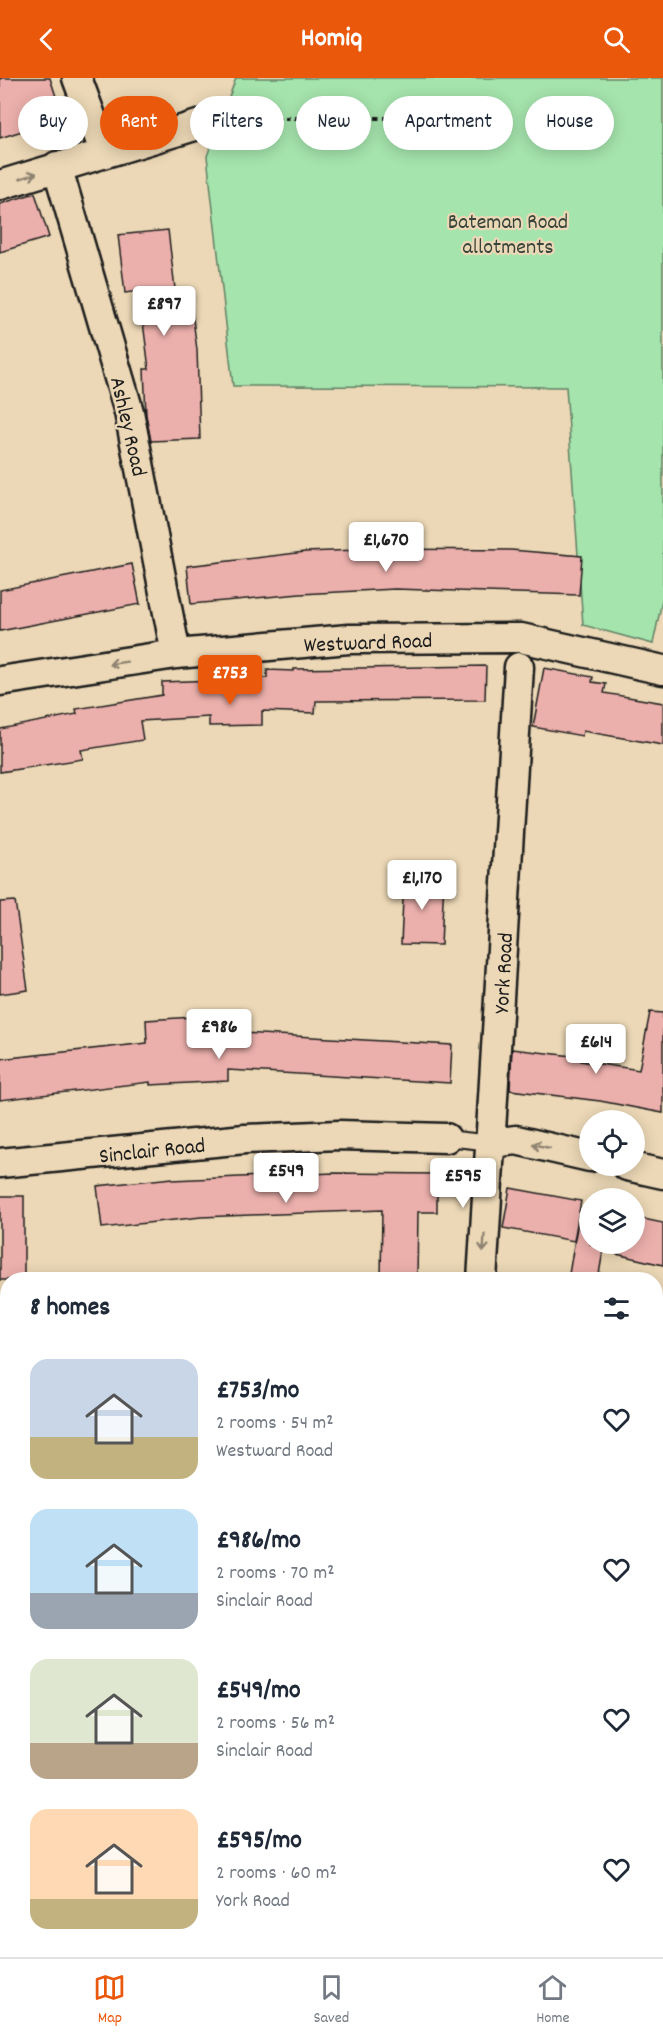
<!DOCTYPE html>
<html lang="en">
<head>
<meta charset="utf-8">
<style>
  :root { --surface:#fff; --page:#f6f6f7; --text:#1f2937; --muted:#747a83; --line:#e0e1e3; --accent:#ea580c }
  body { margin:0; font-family:Dekko,sans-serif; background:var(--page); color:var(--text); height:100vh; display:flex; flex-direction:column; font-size:22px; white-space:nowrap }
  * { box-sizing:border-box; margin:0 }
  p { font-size:20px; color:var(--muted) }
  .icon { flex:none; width:33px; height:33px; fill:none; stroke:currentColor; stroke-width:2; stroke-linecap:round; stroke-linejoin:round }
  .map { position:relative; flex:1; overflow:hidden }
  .panel { position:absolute; left:0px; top:1194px; width:663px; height:686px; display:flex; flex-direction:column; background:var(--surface); border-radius:24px 24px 0 0; box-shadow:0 3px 15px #0003 }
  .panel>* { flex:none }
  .hud { position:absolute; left:18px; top:18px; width:627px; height:54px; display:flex; gap:12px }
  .buttons { position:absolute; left:579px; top:1032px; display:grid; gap:12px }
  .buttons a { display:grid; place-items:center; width:66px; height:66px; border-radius:50%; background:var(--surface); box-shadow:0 3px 15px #0003; font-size:30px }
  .price { position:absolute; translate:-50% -51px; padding:0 14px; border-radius:6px; background:#fff; color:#222; font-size:20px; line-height:39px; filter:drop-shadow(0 2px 3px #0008) }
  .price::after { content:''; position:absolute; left:50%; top:36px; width:18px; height:14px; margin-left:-9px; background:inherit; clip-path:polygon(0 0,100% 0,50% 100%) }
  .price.active { background:var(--accent); color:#fff }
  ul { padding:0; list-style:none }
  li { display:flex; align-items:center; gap:18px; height:150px; padding:0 30px }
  li span { display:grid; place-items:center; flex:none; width:168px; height:120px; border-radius:18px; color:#555 }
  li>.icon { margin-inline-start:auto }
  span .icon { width:72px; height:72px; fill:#fffc; stroke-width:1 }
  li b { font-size:26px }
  h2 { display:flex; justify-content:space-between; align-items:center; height:72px; padding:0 30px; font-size:26px }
  .chip { padding:0 21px; border-radius:27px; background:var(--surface); box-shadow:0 3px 15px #0003; font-size:21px; line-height:54px }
  .chip.active { background:var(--accent); color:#fff }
  header { display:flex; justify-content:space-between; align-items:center; height:78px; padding:0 30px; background:var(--accent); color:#fff; font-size:27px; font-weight:800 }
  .menu { display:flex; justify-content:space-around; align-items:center; height:84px; border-top:2px solid var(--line); background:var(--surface); font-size:16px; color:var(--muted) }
  .menu a { display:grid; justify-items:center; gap:3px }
  .menu .active { color:var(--accent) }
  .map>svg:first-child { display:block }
  .green { fill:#a5e4ad; stroke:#608064; stroke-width:1.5 }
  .building { fill:#ecb0ac; stroke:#1c1c1c; stroke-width:1.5 }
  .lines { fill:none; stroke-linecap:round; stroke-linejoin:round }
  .service-casing { stroke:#1c1c1c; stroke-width:18 }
  .minor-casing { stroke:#1c1c1c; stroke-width:33 }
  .path { stroke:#1c1c1c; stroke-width:4; stroke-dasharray:4.5 4.5; stroke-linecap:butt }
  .service { stroke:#ecd8b6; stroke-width:14 }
  .minor { stroke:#ecd8b6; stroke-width:28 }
  .oneway { stroke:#8e8371 }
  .labels { text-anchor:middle; stroke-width:4.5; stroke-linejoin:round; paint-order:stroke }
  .park-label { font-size:22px; fill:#374439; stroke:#ecd8b6 }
  .street-label { font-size:22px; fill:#1c1c1c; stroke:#ecd8b6 }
</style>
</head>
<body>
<header><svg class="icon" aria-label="back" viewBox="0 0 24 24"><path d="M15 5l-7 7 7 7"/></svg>Homiq<svg class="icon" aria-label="search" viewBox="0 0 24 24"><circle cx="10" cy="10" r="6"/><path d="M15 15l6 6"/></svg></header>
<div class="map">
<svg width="663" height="1879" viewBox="0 0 663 1879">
  <rect width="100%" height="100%" fill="#ecd8b6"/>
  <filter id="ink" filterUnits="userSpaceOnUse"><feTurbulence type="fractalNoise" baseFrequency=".0167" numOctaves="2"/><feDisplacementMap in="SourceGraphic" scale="12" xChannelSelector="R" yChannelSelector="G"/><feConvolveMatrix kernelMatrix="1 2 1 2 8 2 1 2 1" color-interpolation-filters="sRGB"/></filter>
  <g filter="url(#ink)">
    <path class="green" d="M236,0H663V518L653,566L583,547L566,309L233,308L207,78Z"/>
    <path class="building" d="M0,0H50L63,40L0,60Z
      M35,115L49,159L0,174V126Z
      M168,152L176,219L190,217L197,272L200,361L151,363L146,337L144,291H149L139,213L125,215L118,157Z
      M384,471L511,472L582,478L579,517L395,511L300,516L191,526L187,488L305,474Z
      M132,486L140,526L0,553V512Z
      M486,588L485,622L316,623L315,635L262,633V647L209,648V639L140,643L143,662L81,672L83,681L0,694V651L77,636L76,631L162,617V604L267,600V592L294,593V591Z
      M544,590L593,599L592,604L606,606L604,615L663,625V667L583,653L582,658L533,649Z
      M404,799L444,801L441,867L401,866Z
      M15,823L28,912L0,916V824Z
      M650,934L663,935V1035L600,1023L510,1012L512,971L581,979V983L639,992Z
      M225,937L226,954L452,967L450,1005L228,992V1003L150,1007V1004L0,1022V981L147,965L146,942Z
      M334,1095L437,1096V1134H418L417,1202H381L382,1132L201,1139L102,1150L97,1108L172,1100V1102Z
      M510,1110L581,1123L574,1163L503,1150Z
      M0,1118H24V1202H0Z
      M634,1139L663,1145V1187L603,1173L598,1202H568L578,1143L590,1145V1166H634Z"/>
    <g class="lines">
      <g class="service-casing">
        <path id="service" d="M446,1060L492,1065"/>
      </g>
      <g class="minor-casing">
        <path id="minor" d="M77,0L104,73
          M57,88L129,334L176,576
          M0,107L221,40
          M0,603L176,576L349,561L521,560L663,592
          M492,1065L516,1062L590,1079
          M0,1085L245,1061L339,1057L446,1060
          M627,1088L663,1096
          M482,1202L519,589
          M656,1670L663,1672
          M443,1879V1872"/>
      </g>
      <path class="path" d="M249,40H460"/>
      <use href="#service" class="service"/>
      <use href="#minor" class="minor"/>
    </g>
    <defs><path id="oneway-shaft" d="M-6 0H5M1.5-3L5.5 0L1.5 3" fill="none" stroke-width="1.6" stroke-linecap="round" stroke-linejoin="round" transform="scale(1.5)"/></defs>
    <g class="oneway">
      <use href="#oneway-shaft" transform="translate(28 98) rotate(-18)"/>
      <use href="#oneway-shaft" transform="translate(118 585) rotate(171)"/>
      <use href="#oneway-shaft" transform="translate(541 1068) rotate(-167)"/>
      <use href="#oneway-shaft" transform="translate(484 1165) rotate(93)"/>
    </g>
  </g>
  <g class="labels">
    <g class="park-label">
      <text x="508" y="150">Bateman Road<tspan x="508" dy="25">allotments</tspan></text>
    </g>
    <g class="street-label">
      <text transform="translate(130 348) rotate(77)" y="8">Ashley Road</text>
      <text transform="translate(368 563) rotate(-2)" y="8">Westward Road</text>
      <text transform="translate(502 895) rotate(-87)" y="8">York Road</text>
      <text transform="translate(152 1071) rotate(-6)" y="8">Sinclair Road</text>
    </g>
  </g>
</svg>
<div class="buttons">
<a><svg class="icon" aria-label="locate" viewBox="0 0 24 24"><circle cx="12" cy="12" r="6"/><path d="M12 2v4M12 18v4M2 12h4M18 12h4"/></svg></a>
<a><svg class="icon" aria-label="layers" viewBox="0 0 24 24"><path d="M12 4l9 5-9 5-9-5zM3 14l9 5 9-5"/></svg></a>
</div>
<b class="price" style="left:164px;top:259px">£897</b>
<b class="price" style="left:386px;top:495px">£1,670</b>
<b class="price active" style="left:230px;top:628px">£753</b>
<b class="price" style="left:422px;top:833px">£1,170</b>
<b class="price" style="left:219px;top:982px">£986</b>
<b class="price" style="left:596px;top:997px">£614</b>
<b class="price" style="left:286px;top:1126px">£549</b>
<b class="price" style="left:463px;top:1131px">£595</b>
<div class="hud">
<a class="chip">Buy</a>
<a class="chip active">Rent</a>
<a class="chip">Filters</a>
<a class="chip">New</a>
<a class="chip">Apartment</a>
<a class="chip">House</a>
</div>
<section class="panel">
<h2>8 homes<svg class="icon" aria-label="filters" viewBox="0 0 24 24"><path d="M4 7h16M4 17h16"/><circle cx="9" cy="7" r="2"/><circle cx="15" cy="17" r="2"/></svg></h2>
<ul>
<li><span style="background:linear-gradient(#c9d6e8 65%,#c2b280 0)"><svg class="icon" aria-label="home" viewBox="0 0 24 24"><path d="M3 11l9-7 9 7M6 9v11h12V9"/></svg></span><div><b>£753/mo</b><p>2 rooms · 54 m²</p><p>Westward Road</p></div><svg class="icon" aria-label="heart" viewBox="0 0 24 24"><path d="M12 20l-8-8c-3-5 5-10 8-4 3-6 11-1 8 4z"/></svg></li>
<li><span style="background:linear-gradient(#bfe0f5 70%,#9aa5b1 0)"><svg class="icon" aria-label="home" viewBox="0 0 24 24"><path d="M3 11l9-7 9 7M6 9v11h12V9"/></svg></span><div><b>£986/mo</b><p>2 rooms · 70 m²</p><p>Sinclair Road</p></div><svg class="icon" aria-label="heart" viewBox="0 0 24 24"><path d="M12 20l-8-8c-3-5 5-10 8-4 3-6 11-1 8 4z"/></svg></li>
<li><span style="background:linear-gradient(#dfe7d0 70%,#b9a48a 0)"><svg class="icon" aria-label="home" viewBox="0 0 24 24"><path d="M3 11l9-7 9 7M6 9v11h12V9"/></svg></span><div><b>£549/mo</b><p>2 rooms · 56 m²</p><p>Sinclair Road</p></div><svg class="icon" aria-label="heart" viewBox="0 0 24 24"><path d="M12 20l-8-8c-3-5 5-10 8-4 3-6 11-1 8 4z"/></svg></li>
<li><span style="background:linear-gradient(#ffd9b3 75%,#c2b280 0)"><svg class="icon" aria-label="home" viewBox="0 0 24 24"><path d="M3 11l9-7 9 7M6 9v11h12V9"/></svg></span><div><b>£595/mo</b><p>2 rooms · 60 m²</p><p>York Road</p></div><svg class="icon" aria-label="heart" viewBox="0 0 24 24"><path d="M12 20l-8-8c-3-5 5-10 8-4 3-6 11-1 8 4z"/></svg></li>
</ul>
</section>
</div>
<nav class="menu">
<a class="active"><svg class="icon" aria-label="map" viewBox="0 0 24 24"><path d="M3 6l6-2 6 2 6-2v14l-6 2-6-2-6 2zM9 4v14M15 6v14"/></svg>Map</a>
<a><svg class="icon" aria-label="saved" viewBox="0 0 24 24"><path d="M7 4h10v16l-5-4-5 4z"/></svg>Saved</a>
<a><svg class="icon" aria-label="home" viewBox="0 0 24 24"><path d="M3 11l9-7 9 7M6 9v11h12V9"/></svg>Home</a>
</nav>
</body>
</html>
